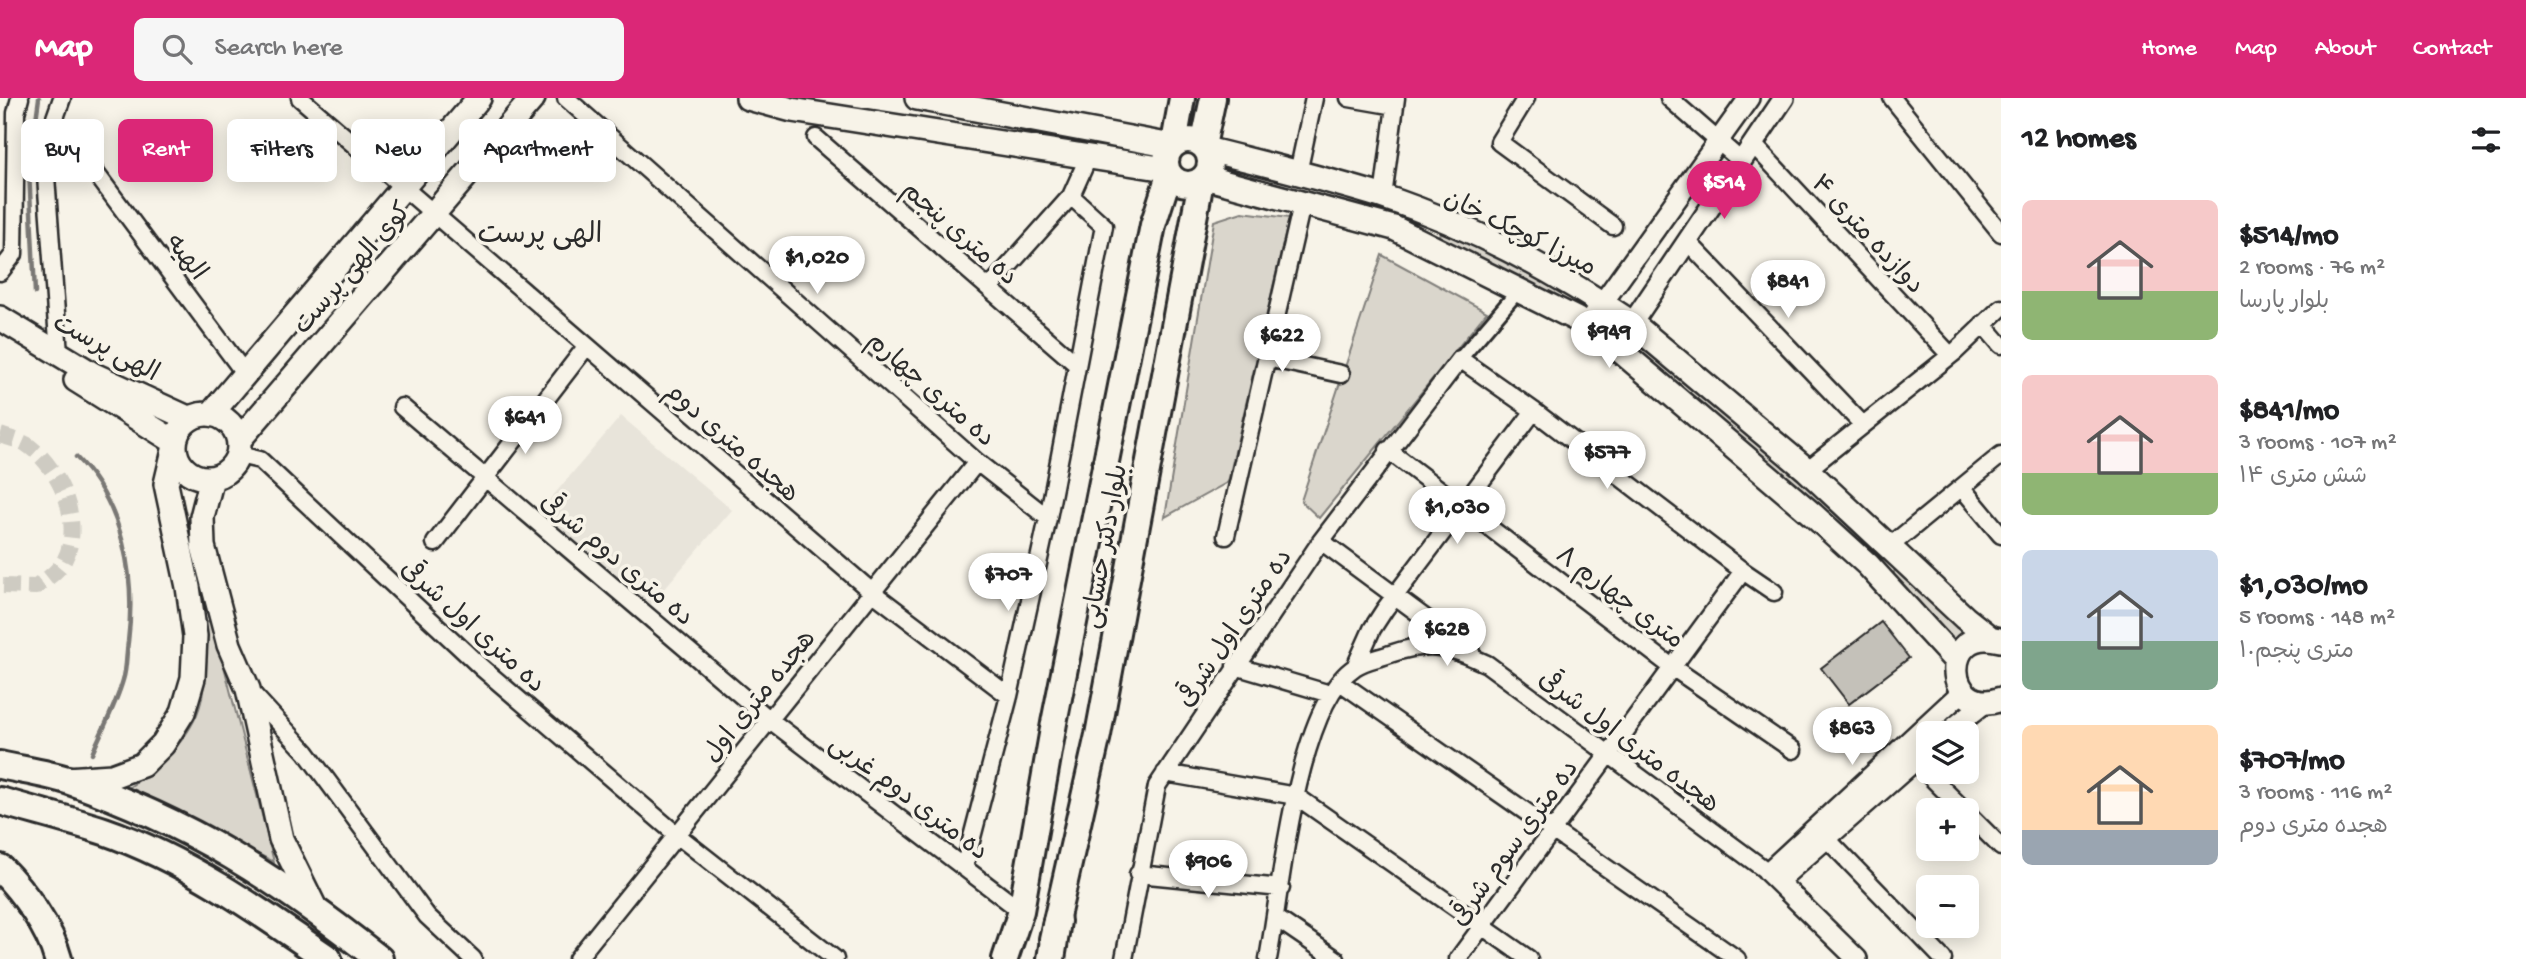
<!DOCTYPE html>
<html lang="en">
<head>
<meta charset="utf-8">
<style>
  :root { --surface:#fff; --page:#f6f6f6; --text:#202124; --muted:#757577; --accent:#db2777 }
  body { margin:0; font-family:"Gochi Hand","Playpen Sans Arabic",sans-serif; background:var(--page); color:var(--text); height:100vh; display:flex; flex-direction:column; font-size:26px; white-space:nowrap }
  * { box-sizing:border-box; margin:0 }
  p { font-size:23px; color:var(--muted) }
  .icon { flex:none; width:38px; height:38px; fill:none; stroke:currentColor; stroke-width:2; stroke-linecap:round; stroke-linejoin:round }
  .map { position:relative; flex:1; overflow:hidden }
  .details { display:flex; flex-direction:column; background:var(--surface); width:525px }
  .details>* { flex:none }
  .top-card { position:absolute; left:21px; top:21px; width:665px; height:63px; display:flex; gap:14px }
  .controls { position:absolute; left:1916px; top:623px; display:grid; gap:14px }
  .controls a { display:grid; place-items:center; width:63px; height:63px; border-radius:10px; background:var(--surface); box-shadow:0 4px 18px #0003; font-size:35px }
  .price { position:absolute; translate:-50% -60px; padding:0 16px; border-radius:24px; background:#fff; color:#222; font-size:23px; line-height:46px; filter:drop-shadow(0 2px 4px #0008) }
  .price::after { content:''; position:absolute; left:50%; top:42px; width:21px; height:16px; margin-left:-10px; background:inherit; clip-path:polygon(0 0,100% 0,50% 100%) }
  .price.on { background:var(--accent); color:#fff }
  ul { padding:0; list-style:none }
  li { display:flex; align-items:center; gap:21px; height:175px; padding:0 21px }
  li span { display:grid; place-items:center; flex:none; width:196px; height:140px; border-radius:10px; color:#555 }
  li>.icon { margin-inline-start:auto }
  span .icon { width:84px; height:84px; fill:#fffc; stroke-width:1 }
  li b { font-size:30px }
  h2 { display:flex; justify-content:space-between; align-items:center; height:84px; padding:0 21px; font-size:30px }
  .chip { padding:0 24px; border-radius:10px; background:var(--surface); box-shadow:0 4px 18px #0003; font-size:24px; line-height:63px }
  .chip.on { background:var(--accent); color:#fff }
  header { display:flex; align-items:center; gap:42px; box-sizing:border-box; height:98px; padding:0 35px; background:var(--accent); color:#fff }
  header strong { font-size:33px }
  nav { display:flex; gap:38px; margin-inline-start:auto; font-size:24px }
  .search { width:490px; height:63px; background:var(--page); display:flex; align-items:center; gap:18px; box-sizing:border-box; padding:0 24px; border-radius:10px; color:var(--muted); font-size:26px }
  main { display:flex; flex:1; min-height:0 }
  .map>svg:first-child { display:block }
  .built { fill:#e8e4da }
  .green { fill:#dad6cc; stroke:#82807c; stroke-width:2 }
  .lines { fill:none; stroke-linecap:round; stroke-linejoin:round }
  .stream { stroke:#7a7874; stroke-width:4.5 }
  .building { fill:#c4c1b9; stroke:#2b2b2b; stroke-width:2 }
  .minor-tunnel { stroke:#cecbc2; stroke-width:16; stroke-dasharray:16 8; stroke-linecap:butt }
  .pedestrian-casing { stroke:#2b2b2b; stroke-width:18 }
  .minor-casing { stroke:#2b2b2b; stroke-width:21 }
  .tertiary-casing { stroke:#2b2b2b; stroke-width:24 }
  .secondary-casing { stroke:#2b2b2b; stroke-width:28 }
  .primary-casing { stroke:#2b2b2b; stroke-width:30 }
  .trunk-casing { stroke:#2b2b2b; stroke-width:32 }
  .pedestrian { stroke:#f7f3e8; stroke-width:12 }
  .minor { stroke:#f7f3e8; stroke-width:16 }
  .tertiary { stroke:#f7f3e8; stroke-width:19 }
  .secondary { stroke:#f7f3e8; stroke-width:23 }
  .primary { stroke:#f7f3e8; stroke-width:24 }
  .trunk { stroke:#f7f3e8; stroke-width:26 }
  .labels { text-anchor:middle; stroke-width:7; stroke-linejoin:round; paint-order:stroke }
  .street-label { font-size:26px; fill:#2b2b2b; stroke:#f7f3e8 }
  .neighbourhood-label { font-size:28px; fill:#2b2b2b; stroke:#f7f3e8 }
</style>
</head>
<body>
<header>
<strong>Map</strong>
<div class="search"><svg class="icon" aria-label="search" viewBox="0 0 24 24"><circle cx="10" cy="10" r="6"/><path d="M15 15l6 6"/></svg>Search here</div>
<nav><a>Home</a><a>Map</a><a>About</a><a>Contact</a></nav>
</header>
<main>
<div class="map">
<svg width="2001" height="861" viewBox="0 0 2001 861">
  <rect width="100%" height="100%" fill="#f7f3e8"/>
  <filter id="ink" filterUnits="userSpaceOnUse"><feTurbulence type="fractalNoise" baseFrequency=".0143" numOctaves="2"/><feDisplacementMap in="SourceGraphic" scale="14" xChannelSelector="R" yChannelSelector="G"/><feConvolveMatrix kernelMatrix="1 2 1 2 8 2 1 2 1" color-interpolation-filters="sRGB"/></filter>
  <g filter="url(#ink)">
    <path class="built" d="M621,318L732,412L650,507L540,413Z"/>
    <path class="green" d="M1242,114L1289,120L1228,384L1165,419L1214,123Z
      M1442,130L1585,200L1573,219L1434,149Z
      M1382,157L1487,214L1319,420L1301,403Z
      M1633,232L1869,438L1857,449L1621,253Z
      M1895,471L1910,474L1967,528L1953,544L1891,484Z
      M212,521L274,764L128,690C157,671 192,640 201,604C207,581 202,551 203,527Z"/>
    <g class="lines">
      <path class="stream" d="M35,195L29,73L39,0
        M76,359C124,407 136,479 128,544C126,556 127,570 123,582C116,607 102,632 92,656"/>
    </g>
    <path class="building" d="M1881,524L1909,560L1849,606L1821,570Z"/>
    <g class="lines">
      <path class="minor-tunnel" d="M0,337C8,340 19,342 26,346C59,368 85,425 64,463C58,474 45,482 36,489L0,488"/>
      <g class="pedestrian-casing">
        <path id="pedestrian" d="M1460,261L1519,192"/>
      </g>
      <g class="minor-casing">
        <path id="minor" d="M300,0L872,494L1009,598
          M566,0L977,364L1048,420
          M1349,0L1395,8
          M1526,0L1499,44L1613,128
          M1669,0L1741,63
          M1892,0L2001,135
          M816,40L1075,265
          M1753,46L1950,257
          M92,70L245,276
          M1298,75L1314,0
          M1383,99L1396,0
          M1687,143L1863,327
          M0,174L14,156L16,15L20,0
          M989,190L1071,98L1088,60
          M1983,226L2001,247
          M59,256L44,51L62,0
          M1267,260L1341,276
          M402,309L770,622L1021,813
          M1388,352L1672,569L1793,652
          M239,357L260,362L482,570L677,737L835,861
          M1807,372L1956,253L2001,210
          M1962,390L2001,437
          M1226,438L1302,106
          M1321,443L1471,554
          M435,445L586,249
          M1890,448L2001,357
          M1235,568L1330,596
          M1355,569L1372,531L1385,511L1534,313
          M1340,584L1737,861
          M249,592L306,654L427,818L473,861
          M1914,662L1964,712
          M1165,675L1296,698L1529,861
          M1967,715L2001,749
          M1828,742L1943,861
          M964,770L1009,598L1048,420L1104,128L1071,98
          M1138,776L1281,790
          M1276,820L1336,861
          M577,861L977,364
          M1124,861L1157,688L1321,443L1460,261L1534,313L1743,473L1774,494
          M1268,861C1281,793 1296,607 1355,569C1365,562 1380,560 1390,556C1432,542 1448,548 1487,566L1768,774
          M1458,861L1743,473"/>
      </g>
      <g class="tertiary-casing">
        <path id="tertiary" d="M1586,228L1749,0
          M1616,249L1784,0
          M1947,635L1986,604
          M1779,782L1928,651
          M1857,861L1768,774L1963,593"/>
      </g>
      <g class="secondary-casing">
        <path id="secondary" d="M748,0L792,12L1166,71
          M917,0L1172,48
          M1206,51C1264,66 1323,80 1381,98C1469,127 1555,173 1632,225L1807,372L1965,520L1989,539
          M1204,79L1394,130L1576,221L1616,249L1813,417L1868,467L1956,563
          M0,220L94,277L190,321
          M76,282L175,344
          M211,316L479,0
          M175 348a32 32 0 1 1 64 0a32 32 0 1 1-64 0Z
          M239,342L533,0
          M212,380L202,419L203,448L229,547L248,591L281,741L315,810
          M2000,542C1938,525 1944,622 2001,601
          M66,681L112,678L142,667L163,646L183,614L193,580L195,538L188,489L166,386L175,348"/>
      </g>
      <g class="primary-casing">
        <path id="primary" d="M1166 64a22 22 0 1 1 44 0a22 22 0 1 1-44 0Z
          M1174,45L1182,0
          M1203,48L1213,0
          M1052,841L1098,637L1201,83
          M1005,861L1021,813L1054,625L1153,127L1169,77"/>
      </g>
      <g class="trunk-casing">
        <path id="trunk" d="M0,667C22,672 46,675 67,682C191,725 277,780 379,861
          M0,703C34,713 70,722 104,733C185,761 258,812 328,861
          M0,770C23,793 50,830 58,861
          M1051,861L1057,823"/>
      </g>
      <use href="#pedestrian" class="pedestrian"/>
      <use href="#minor" class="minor"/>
      <use href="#tertiary" class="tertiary"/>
      <use href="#secondary" class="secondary"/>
      <use href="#primary" class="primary"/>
      <use href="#trunk" class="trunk"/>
    </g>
  </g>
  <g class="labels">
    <g class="street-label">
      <text transform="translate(1521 133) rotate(26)" y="9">میرزا کوچک خان</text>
      <text transform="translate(961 134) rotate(41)" y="9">ده متری پنجم</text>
      <text transform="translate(1869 135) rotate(47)" y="9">دوازده متری ۴</text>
      <text transform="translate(188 158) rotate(53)" y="9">الهیه</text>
      <text transform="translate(351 169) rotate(-49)" y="9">کوی الهی پرست</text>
      <text transform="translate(107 248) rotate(28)" y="9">الهی پرست</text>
      <text transform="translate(932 290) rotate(41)" y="9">ده متری چهارم</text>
      <text transform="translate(733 343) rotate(41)" y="9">هجده متری دوم</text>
      <text transform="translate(1103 448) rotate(-80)" y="9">بلوار دکتر حسابی</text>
      <text transform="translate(618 460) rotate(40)" y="9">ده متری دوم شرقی</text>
      <text transform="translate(1621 498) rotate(37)" y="9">۸ متری چهارم</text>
      <text transform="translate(474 527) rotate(42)" y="9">ده متری اول شرقی</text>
      <text transform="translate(1233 529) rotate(-56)" y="9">ده متری اول شرقی</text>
      <text transform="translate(758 597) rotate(-51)" y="9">هجده متری اول</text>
      <text transform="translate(1630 642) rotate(37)" y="9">هجده متری اول شرقی</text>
      <text transform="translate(910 698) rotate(37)" y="9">ده متری دوم غربی</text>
      <text transform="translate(1513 744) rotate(-54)" y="9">ده متری سوم شرقی</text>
    </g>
    <g class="neighbourhood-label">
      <text x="540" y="144">الهی پرست</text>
    </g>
  </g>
</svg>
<div class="controls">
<a><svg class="icon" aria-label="layers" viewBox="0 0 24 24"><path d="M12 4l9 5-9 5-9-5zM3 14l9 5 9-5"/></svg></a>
<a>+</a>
<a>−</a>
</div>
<b class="price on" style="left:1724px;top:123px">$514</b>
<b class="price" style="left:817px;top:198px">$1,020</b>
<b class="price" style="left:1788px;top:222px">$841</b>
<b class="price" style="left:1609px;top:272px">$949</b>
<b class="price" style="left:1282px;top:276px">$622</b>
<b class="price" style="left:525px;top:358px">$641</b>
<b class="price" style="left:1607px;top:393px">$577</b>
<b class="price" style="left:1457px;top:448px">$1,030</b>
<b class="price" style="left:1008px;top:515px">$707</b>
<b class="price" style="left:1447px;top:570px">$628</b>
<b class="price" style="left:1852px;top:669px">$863</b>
<b class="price" style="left:1208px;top:802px">$906</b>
<div class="top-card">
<a class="chip">Buy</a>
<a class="chip on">Rent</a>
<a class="chip">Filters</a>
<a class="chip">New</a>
<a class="chip">Apartment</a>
</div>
</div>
<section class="details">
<h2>12 homes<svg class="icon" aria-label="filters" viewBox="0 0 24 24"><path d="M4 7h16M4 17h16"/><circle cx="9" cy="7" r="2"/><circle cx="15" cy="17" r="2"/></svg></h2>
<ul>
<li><span style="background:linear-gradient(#f6c9c9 65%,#8fb573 0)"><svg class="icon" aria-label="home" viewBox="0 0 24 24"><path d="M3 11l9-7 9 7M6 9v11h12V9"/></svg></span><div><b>$514/mo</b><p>2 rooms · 76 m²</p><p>بلوار پارسا</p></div></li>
<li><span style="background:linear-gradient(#f6c9c9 70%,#8fb573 0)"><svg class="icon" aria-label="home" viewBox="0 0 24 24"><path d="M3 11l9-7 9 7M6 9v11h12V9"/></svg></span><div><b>$841/mo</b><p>3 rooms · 107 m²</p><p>شش متری ۱۴</p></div></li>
<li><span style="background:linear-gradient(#c9d6e8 65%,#7fa58c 0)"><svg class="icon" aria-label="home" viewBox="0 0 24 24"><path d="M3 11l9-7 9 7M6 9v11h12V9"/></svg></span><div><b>$1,030/mo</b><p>5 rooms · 148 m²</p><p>۱۰متری پنجم</p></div></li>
<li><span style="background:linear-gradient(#ffd9b3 75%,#9aa5b1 0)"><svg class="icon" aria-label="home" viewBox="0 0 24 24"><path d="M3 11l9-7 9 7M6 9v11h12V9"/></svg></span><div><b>$707/mo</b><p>3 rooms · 116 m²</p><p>هجده متری دوم</p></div></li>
</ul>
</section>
</main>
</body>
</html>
